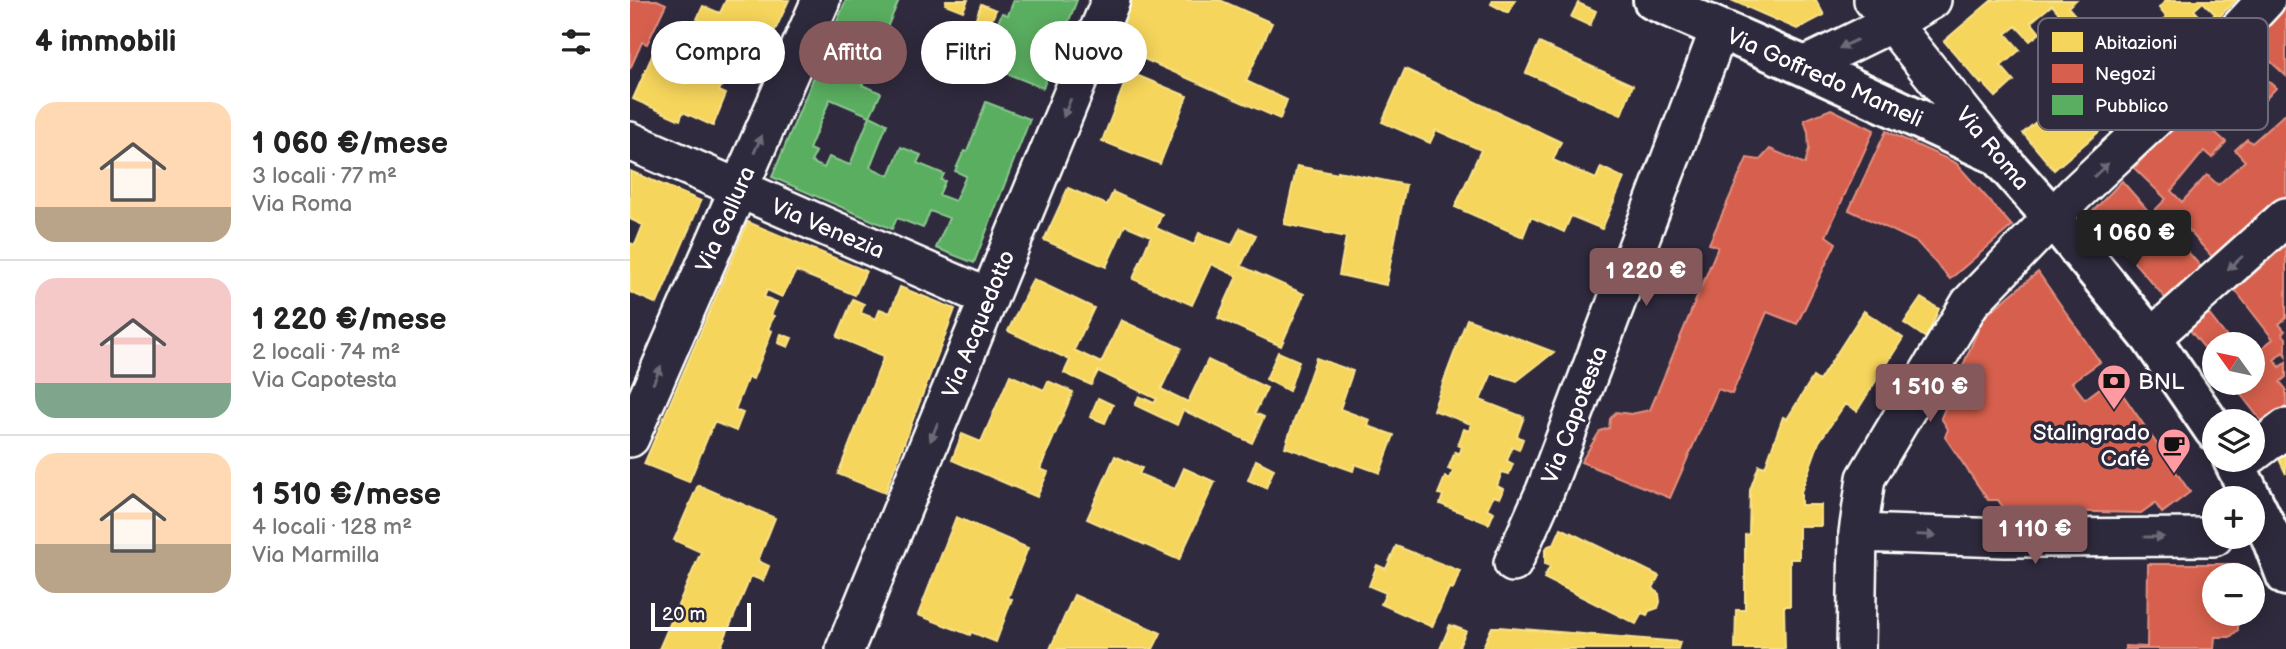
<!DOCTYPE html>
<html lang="it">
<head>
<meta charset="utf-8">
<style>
  :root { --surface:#fff; --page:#f6f6f6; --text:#222; --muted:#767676; --line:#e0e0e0; --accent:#85585c }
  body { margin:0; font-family:"Balsamiq Sans",sans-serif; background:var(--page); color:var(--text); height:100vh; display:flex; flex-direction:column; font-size:26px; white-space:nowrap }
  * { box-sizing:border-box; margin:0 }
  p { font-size:23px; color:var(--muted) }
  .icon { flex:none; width:38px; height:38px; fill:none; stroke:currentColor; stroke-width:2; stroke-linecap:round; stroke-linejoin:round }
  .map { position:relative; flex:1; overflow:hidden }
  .panel { display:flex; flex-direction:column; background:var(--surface); width:630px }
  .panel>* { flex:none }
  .hud { position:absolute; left:21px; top:21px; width:665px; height:63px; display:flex; gap:14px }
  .needle { width:46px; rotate:303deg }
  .buttons { position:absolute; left:1572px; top:332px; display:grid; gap:14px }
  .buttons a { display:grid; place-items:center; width:63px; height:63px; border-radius:50%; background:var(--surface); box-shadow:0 4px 18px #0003; font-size:35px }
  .scale { position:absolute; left:21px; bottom:18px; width:100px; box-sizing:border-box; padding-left:7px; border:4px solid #fff; border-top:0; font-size:19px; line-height:24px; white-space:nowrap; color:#fff; -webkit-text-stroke:5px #2f2a3d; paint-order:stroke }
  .price { position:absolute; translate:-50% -60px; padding:0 16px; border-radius:7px; background:var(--accent); color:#fff; font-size:23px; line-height:46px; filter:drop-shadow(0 2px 4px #0008) }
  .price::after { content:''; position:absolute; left:50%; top:42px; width:21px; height:16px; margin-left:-10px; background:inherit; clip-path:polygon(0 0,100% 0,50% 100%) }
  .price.on { background:#222; color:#fff }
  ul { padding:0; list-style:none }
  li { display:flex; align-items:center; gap:21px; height:175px; padding:0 35px }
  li+li { border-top:2px solid var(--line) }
  li span { display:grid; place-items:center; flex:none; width:196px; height:140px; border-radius:21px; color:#555 }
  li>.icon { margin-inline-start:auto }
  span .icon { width:84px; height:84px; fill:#fffc; stroke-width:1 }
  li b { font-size:30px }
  h2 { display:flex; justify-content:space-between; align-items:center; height:84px; padding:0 35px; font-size:30px }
  .tag { padding:0 24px; border-radius:32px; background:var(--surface); box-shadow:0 4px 18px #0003; font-size:24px; line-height:63px }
  .tag.on { background:var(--accent); color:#fff }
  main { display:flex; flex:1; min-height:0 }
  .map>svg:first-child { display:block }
  .homes { fill:#f6d55c; stroke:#f9e28d; stroke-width:2; fill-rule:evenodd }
  .shops { fill:#d6604d; stroke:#e29082; stroke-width:2 }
  .public { fill:#5aae61; stroke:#8cc690; stroke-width:2; fill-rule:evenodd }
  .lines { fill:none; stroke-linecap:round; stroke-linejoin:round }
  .street-casing { stroke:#fff; stroke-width:42 }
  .secondary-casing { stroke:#fff; stroke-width:44 }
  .street { stroke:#2f2a3d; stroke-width:37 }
  .secondary { stroke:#2f2a3d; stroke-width:38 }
  .oneway { fill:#6d6a77 }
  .labels { text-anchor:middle; stroke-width:7; stroke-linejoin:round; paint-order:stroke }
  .street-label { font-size:23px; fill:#fff; stroke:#2f2a3d }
  .poi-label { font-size:23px; fill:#fff; stroke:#2f2a3d; text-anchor:start }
  .key { fill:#2f2a3d; stroke:#6d6a77; stroke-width:2 }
  .key-label { font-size:19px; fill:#fff }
</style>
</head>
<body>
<main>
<section class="panel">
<h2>4 immobili<svg class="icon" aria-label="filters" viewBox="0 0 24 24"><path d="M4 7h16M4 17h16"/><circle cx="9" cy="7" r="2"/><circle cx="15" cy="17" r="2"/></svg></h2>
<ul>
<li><span style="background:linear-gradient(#ffd9b3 75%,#b9a48a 0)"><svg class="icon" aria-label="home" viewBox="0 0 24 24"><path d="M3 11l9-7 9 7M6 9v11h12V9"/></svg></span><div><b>1 060 €/mese</b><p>3 locali · 77 m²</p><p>Via Roma</p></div></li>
<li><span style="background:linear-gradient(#f6c9c9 75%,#7fa58c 0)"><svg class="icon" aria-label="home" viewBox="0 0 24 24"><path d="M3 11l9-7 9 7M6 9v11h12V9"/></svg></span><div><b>1 220 €/mese</b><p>2 locali · 74 m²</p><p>Via Capotesta</p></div></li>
<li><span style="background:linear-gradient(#ffd9b3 65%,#b9a48a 0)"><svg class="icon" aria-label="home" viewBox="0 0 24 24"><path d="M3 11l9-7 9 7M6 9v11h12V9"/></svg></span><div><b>1 510 €/mese</b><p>4 locali · 128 m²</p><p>Via Marmilla</p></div></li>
</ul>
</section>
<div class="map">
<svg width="1656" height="649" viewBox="0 0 1656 649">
  <rect width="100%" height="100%" fill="#2f2a3d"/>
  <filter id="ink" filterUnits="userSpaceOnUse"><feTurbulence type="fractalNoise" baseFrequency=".0143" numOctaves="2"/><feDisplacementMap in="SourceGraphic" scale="14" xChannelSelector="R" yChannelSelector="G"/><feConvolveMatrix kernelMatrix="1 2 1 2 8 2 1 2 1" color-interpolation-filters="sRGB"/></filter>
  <g filter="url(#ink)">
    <path class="homes" d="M96,0H159L137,48L67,19L73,6L90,13Z
      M316,0H338L333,11L315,4Z
      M501,0H590L642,23L616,81L657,100L650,119L482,45Z
      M863,0H885L878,13L861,4Z
      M1101,0H1186L1194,15L1167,29Z
      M1362,0H1446L1438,7L1457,29L1438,46L1419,22L1429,13L1422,5L1401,22L1410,33L1400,41L1386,26L1376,34L1390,50L1371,66L1384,81L1366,97L1352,82L1351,84L1314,41Z
      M1536,0H1606L1512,95L1424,170L1393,133L1481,58L1462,36L1477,23L1490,27L1492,30L1500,25L1512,40L1536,17L1529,8ZM1573,2L1585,14L1576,23L1564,10Z
      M948,3L966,11L960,26L941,17Z
      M351,4L366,10L360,24L346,18Z
      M33,31L68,47L71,39L105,54L89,91L96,94L83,126L53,112L50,120L3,99Z
      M909,43L1003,85L991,115L896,73Z
      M775,69L931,142L923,160L966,179L971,167L994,178L972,229L941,216L934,232L901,217L893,237L825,207L851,150L806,130L800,143L752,122Z
      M499,72L557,96L530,164L472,141Z
      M667,166L708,174V171L776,185L756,285L709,275L716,237L654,224Z
      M0,171L71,201L27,304L0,292V243L5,245L13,225L0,219Z
      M438,188L477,205L483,192L532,214L526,228L564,245L569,233L602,245L610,228L626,235L611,266L674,294L651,346L588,318L607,276L581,264L562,305L503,279L521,236L495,225L476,267L414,240Z
      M118,222L236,271L225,295L166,271L152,297L137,290L134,297L147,302L141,315L144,316L138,329L142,331L123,379L118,377L105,410L113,413L106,431L84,422L59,482L14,464Z
      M403,279L464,308L444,350L471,363L491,320L551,348L531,389L558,402L578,360L637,388L625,413L634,417L622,443L553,410L547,425L505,405L509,396L524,403L527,399L468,371L461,385L434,373L440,360L378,331Z
      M270,287L325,309L255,493L208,474L254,356L207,337L223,299L234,304L231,313L246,319L250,309L260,313Z
      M1291,298L1309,309L1296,338L1274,323Z
      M1234,311L1273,338L1227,411L1215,404L1189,442L1171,492V505H1191V526H1169V559H1160V606H1154L1155,649H1105L1106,610H1115V535L1119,534L1120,490L1129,465L1135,467L1153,417L1157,419L1183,377L1189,381Z
      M837,319L924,352L887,381L862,373L850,400L894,417L887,436L893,439L889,450L882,447L877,461L883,464L879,474L872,472L867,486L873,489L870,498L863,496L857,509L864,512L859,524L810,504L813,495L808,494L815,477L820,479L823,471L818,469L825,452L829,454L832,447L828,445L834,429L839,431L841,424L803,410Z
      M151,334L162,338L158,347L148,343Z
      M648,352L669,361L659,391L636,379Z
      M686,358L723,371L710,409L740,420L738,426L764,435L750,473L725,464L723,471L655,447Z
      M380,375L414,390L418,381L443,392L410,469L418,472L407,497L322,460L332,434L351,442Z
      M468,398L483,405L475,423L460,417Z
      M1656,451V474L1648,457Z
      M485,456L512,468L509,474L545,489L554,468L585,482L549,560L457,519Z
      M626,460L644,469L636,488L618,480Z
      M68,485L145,518L128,561L139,566L133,581L121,576L90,649H29L71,552L44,540Z
      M326,517L398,548L378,598L382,599L366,642L341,632L340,635L288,615Z
      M931,528L1029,576L1023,588L1029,594L1030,602L1028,608L1019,611L1017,615L1012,613L1006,624L914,578L920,566L915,564V550L918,546L924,544Z
      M766,546L830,571L823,589L819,588L802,627L751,604L756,593L739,586L747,565L756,569Z
      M444,595L531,633L523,649H420Z
      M820,625L836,631L828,649H810Z
      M862,627H869L1050,642L1048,649H852Z"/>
    <path class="shops" d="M0,0H27L36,4L17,44L12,42L0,69Z
      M1656,3V76L1639,60L1628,72L1646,88L1632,103L1614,86L1578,126L1596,142L1582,158L1574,151L1541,191L1552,202L1577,175L1588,185L1615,161L1605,150L1617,139L1622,143L1656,113V196L1584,259L1555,226L1543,235L1572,268L1537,300L1461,213L1492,181L1521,214L1536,199L1504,168Z
      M1201,109L1244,130L1196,236L1206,243L1167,324L1137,312L1102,394L1088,389L1040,498L951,462L970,431L979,428L980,419L986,412L1001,414L1020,410L1088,247L1079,244L1117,158L1130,160L1140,149L1175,164L1179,149L1178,132L1174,120Z
      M1256,131L1326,163L1382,226L1320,279L1287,242L1219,210Z
      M1656,245V318L1649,324L1655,331L1652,333L1656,338V356L1653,352L1644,360L1650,367L1656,362V377L1650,382L1656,389V406L1633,423L1602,383H1622V356L1643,339L1605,290Z
      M1408,272L1470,362L1442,382L1455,399L1482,379L1560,492L1532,513L1525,503L1511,513L1375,510L1368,500H1358L1315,437L1318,429L1311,418L1353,318Z
      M1578,313L1603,345H1584V360L1559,329Z
      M1518,564H1608V576H1584V614H1608V630L1600,637H1585L1584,649H1495V646L1517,647Z"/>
    <path class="public" d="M216,0H269L232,85L251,93L240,116L257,124L240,167L259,176L271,147L291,155L287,163L314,174L311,180L315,181L309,195L325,201L336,176L325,171L334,151L337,152L356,102L400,119L344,263L306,248L319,218L300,211L293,228L267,218L262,229L142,177ZM200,99L240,116L220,165L199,157L194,168L181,162L186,152L179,149Z
      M384,0H447L413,88L358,66L359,63L353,61L356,53L363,55L372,29L366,27L372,13L378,15Z"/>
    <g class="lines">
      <g class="street-casing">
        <path id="street" d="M1243,0L1367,155
          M1174,66L1262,23L1302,0
          M0,141L359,298
          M1521,338L1656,217
          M0,438L191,0
          M1622,454L1656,428
          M1228,533L1375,538L1584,537
          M883,563L915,491L1089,30
          M215,649L481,0
          M1226,649L1228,533L1236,478L1340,303L1445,194L1529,115L1636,0"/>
      </g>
      <g class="secondary-casing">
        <path id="secondary" d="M1023,0L1174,66L1367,155L1423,218L1521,338L1584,430
          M1603,460L1641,537L1656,576"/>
      </g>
      <use href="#street" class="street"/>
      <use href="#secondary" class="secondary"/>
    </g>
    <defs><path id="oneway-solid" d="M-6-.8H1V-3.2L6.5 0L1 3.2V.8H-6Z" transform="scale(1.75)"/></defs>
    <g class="oneway">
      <use href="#oneway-solid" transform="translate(1218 44) rotate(154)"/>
      <use href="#oneway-solid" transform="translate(437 108) rotate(112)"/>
      <use href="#oneway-solid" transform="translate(128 144) rotate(-66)"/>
      <use href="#oneway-solid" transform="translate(1471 170) rotate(-43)"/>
      <use href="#oneway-solid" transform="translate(1605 263) rotate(138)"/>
      <use href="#oneway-solid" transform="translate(27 375) rotate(-66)"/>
      <use href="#oneway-solid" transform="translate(304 432) rotate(112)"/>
      <use href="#oneway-solid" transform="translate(1296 535) rotate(2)"/>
      <use href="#oneway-solid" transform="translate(1524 537)"/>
    </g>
  </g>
  <defs>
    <g id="bank-pin" transform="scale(1.75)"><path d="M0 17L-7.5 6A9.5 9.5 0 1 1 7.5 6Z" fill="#ff9aa2" stroke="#2f2a3d"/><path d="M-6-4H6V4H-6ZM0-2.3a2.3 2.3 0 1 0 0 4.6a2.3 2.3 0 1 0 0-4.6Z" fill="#111"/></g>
    <g id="cafe-pin" transform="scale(1.75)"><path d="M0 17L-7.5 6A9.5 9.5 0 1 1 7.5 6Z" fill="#ff9aa2" stroke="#2f2a3d"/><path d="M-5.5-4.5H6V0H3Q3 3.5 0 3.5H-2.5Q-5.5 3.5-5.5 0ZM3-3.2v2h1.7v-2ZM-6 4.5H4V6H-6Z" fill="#111"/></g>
  </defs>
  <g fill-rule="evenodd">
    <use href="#bank-pin" x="1484" y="381"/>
    <use href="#cafe-pin" x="1544" y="445"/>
  </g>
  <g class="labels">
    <g class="street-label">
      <text transform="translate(1195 77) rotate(24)" y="8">Via Goffredo Mameli</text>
      <text transform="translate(1363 148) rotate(50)" y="8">Via Roma</text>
      <text transform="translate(95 219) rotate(-66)" y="8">Via Gallura</text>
      <text transform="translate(198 228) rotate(23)" y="8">Via Venezia</text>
      <text transform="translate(348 324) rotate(-68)" y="8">Via Acquedotto</text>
      <text transform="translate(944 415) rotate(-69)" y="8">Via Capotesta</text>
    </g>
    <g class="poi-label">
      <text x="1508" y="389">BNL</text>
      <text x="1520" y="440" text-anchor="end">Stalingrado<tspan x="1520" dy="26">Café</tspan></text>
    </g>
  </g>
  <rect x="1408" y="18" width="230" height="112" rx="10" class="key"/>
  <rect x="1422" y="32" width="31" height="20" fill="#f6d55c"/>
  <rect x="1422" y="64" width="31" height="19" fill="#d6604d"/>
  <rect x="1422" y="95" width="31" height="20" fill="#5aae61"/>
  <g class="key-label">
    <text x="1465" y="49">Abitazioni</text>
    <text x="1465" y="80">Negozi</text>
    <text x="1465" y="112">Pubblico</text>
  </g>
</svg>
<div class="buttons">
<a><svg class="needle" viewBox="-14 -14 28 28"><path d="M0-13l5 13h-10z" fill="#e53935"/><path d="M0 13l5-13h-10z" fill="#767676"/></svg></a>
<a><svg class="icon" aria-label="layers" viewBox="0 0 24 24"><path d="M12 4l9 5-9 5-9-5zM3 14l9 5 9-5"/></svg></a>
<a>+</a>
<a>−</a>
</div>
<div class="scale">20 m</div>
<b class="price on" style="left:1504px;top:270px">1 060 €</b>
<b class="price" style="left:1016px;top:308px">1 220 €</b>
<b class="price" style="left:1300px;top:424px">1 510 €</b>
<b class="price" style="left:1405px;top:566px">1 110 €</b>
<div class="hud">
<a class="tag">Compra</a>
<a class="tag on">Affitta</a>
<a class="tag">Filtri</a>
<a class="tag">Nuovo</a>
</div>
</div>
</main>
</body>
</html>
